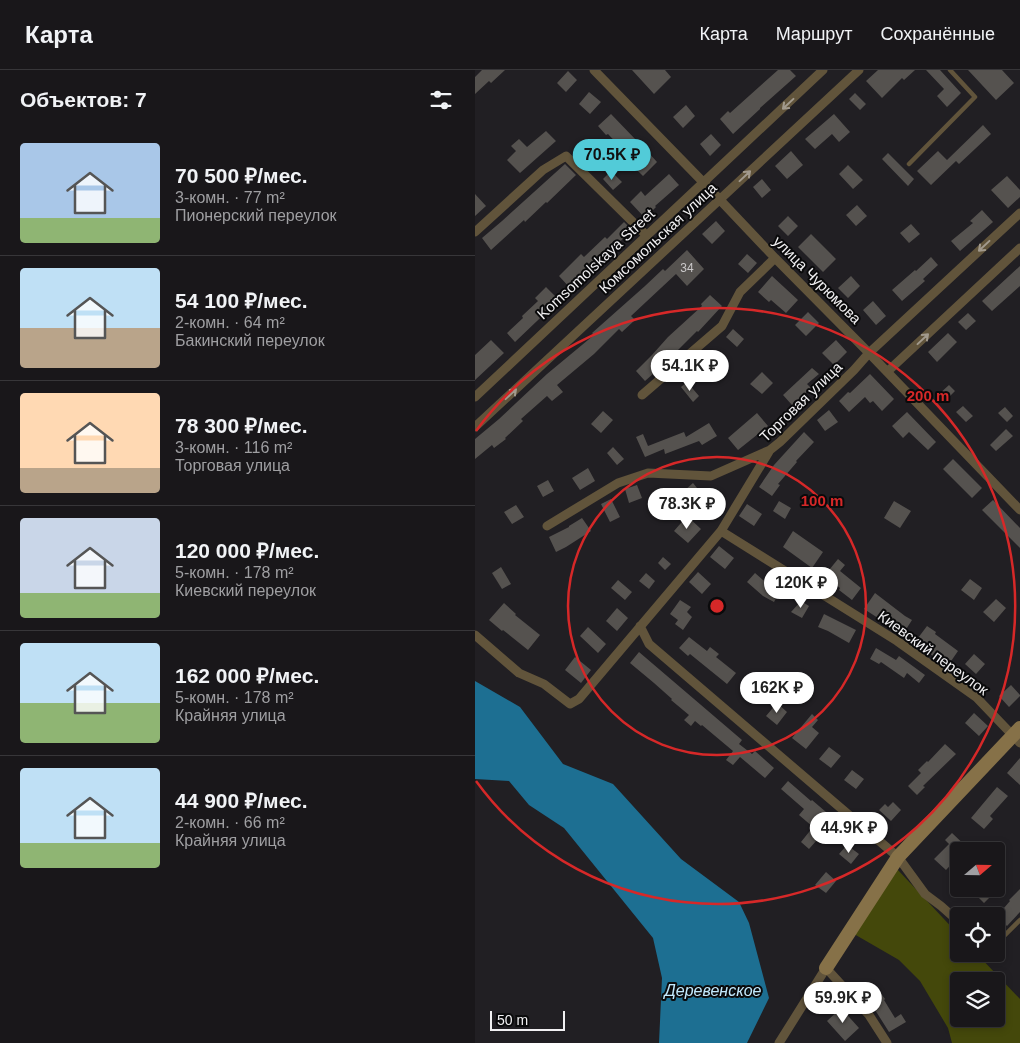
<!DOCTYPE html>
<html lang="ru">
<head>
<meta charset="utf-8">
<style>
  :root { --surface:#19171a; --page:#262427; --text:#f1f3f6; --muted:#9f9fa2; --line:#373639; --accent:#52cbd8 }
  body { margin:0; font-family:Arial,sans-serif; background:var(--page); color:var(--text); height:100vh; display:flex; flex-direction:column; font-size:19px; white-space:nowrap }
  * { box-sizing:border-box; margin:0 }
  p { font-size:16px; color:var(--muted) }
  .icon { flex:none; width:28px; height:28px; fill:none; stroke:currentColor; stroke-width:2; stroke-linecap:round; stroke-linejoin:round }
  .map { position:relative; flex:1; overflow:hidden }
  .drawer { display:flex; flex-direction:column; background:var(--surface); width:475px }
  .drawer>* { flex:none }
  .needle { width:32px; rotate:70deg }
  .tools { position:absolute; left:475px; top:772px; display:grid; gap:10px }
  .tools a { display:grid; place-items:center; width:55px; height:55px; border-radius:5px; background:var(--surface); box-shadow:0 2px 8px #0003,0 0 0 1px var(--line); font-size:25px }
  .scale { position:absolute; left:15px; bottom:12px; width:75px; box-sizing:border-box; padding-left:5px; border:2px solid #f1f0f2; border-top:0; font-size:14px; line-height:18px; white-space:nowrap; color:#f1f0f2; -webkit-text-stroke:4px #0a0a0b; paint-order:stroke }
  .price { position:absolute; translate:-50% -42px; padding:0 11px; border-radius:18px; background:#fff; color:#222; font-size:16px; line-height:32px; filter:drop-shadow(0 1px 2px #0008) }
  .price::after { content:''; position:absolute; left:50%; top:30px; width:15px; height:11px; margin-left:-8px; background:inherit; clip-path:polygon(0 0,100% 0,50% 100%) }
  .price.active { background:var(--accent); color:#111 }
  ul { padding:0; list-style:none }
  li { display:flex; align-items:center; gap:15px; height:125px; padding:0 20px }
  li+li { border-top:1px solid var(--line) }
  li span { display:grid; place-items:center; flex:none; width:140px; height:100px; border-radius:5px; color:#555 }
  li>.icon { margin-inline-start:auto }
  span .icon { width:60px; height:60px; fill:#fffc; stroke-width:1 }
  li b { font-size:21px }
  h2 { display:flex; justify-content:space-between; align-items:center; height:60px; padding:0 20px; font-size:21px }
  header { display:flex; align-items:center; gap:30px; box-sizing:border-box; height:70px; padding:0 25px; background:var(--surface); border-bottom:1px solid var(--line) }
  header strong { font-size:24px }
  nav { display:flex; gap:28px; margin-inline-start:auto; font-size:18px }
  main { display:flex; flex:1; min-height:0 }
  .map>svg:first-child { display:block }
  .green { fill:#44480b; fill-rule:evenodd }
  .water { fill:#1d6f92 }
  .building { fill:#55524f }
  .lines { fill:none; stroke-linecap:round; stroke-linejoin:round }
  .lane { stroke:#61543b; stroke-width:4.5 }
  .street { stroke:#61543b; stroke-width:9 }
  .secondary { stroke:#867148; stroke-width:14 }
  .oneway { stroke:#a29a8d }
  .ring { fill:none; stroke:#d62828; stroke-width:2.5 }
  .labels { text-anchor:middle; stroke-width:4; stroke-linejoin:round; paint-order:stroke }
  .number-label { font-size:12px; fill:#cac8c9 }
  .street-label { font-size:15px; fill:#f1f0f2; stroke:#0a0a0b }
  .water-label { font-size:16px; font-style:italic; fill:#c2e9fd; stroke:#0a0a0b }
  .centre { fill:#d62828; stroke:#0a0a0b; stroke-width:2.5 }
  .ring-label { font-size:15px; text-anchor:middle; font-weight:bold; fill:#d62828; stroke:#0a0a0b; stroke-width:4; stroke-linejoin:round; paint-order:stroke }
</style>
</head>
<body>
<header>
<strong>Карта</strong>
<nav><a>Карта</a><a>Маршрут</a><a>Сохранённые</a></nav>
</header>
<main>
<section class="drawer">
<h2>Объектов: 7<svg class="icon" aria-label="filters" viewBox="0 0 24 24"><path d="M4 7h16M4 17h16"/><circle cx="9" cy="7" r="2"/><circle cx="15" cy="17" r="2"/></svg></h2>
<ul>
<li><span style="background:linear-gradient(#a9c7e8 75%,#8fb573 0)"><svg class="icon" aria-label="home" viewBox="0 0 24 24"><path d="M3 11l9-7 9 7M6 9v11h12V9"/></svg></span><div><b>70 500 ₽/мес.</b><p>3-комн. · 77 m²</p><p>Пионерский переулок</p></div></li>
<li><span style="background:linear-gradient(#bfe0f5 60%,#b9a48a 0)"><svg class="icon" aria-label="home" viewBox="0 0 24 24"><path d="M3 11l9-7 9 7M6 9v11h12V9"/></svg></span><div><b>54 100 ₽/мес.</b><p>2-комн. · 64 m²</p><p>Бакинский переулок</p></div></li>
<li><span style="background:linear-gradient(#ffd9b3 75%,#b9a48a 0)"><svg class="icon" aria-label="home" viewBox="0 0 24 24"><path d="M3 11l9-7 9 7M6 9v11h12V9"/></svg></span><div><b>78 300 ₽/мес.</b><p>3-комн. · 116 m²</p><p>Торговая улица</p></div></li>
<li><span style="background:linear-gradient(#c9d6e8 75%,#8fb573 0)"><svg class="icon" aria-label="home" viewBox="0 0 24 24"><path d="M3 11l9-7 9 7M6 9v11h12V9"/></svg></span><div><b>120 000 ₽/мес.</b><p>5-комн. · 178 m²</p><p>Киевский переулок</p></div></li>
<li><span style="background:linear-gradient(#bfe0f5 60%,#8fb573 0)"><svg class="icon" aria-label="home" viewBox="0 0 24 24"><path d="M3 11l9-7 9 7M6 9v11h12V9"/></svg></span><div><b>162 000 ₽/мес.</b><p>5-комн. · 178 m²</p><p>Крайняя улица</p></div></li>
<li><span style="background:linear-gradient(#bfe0f5 75%,#8fb573 0)"><svg class="icon" aria-label="home" viewBox="0 0 24 24"><path d="M3 11l9-7 9 7M6 9v11h12V9"/></svg></span><div><b>44 900 ₽/мес.</b><p>2-комн. · 66 m²</p><p>Крайняя улица</p></div></li>
</ul>
</section>
<div class="map">
<svg width="545" height="973" viewBox="0 0 545 973">
  <rect width="100%" height="100%" fill="#211f23"/>
  <path class="green" d="M422,799L484,865V884H502L545,929V973H477L473,958L445,911L424,890L379,864ZM484,911H521V949H484Z"/>
  <path class="water" d="M0,611L45,637L88,694L138,714L206,789L264,832L274,853L294,928L272,973H184L187,908L178,868L89,758L54,735L34,711L0,709Z"/>
  <path class="building" d="M7,0H30L16,13L14,11L0,24V7Z
    M157,0H190L196,7L179,24Z
    M303,0H315L321,6L285,38V39L258,64L245,49L253,41L255,43Z
    M403,0H440L429,10L427,8L407,28L391,11Z
    M451,0H465L486,23L472,37L462,26L469,19Z
    M493,0H527L539,13L521,30Z
    M93,1L102,10L91,22L82,13Z
    M114,22L126,32L115,44L104,34Z
    M380,23L391,34L385,40L374,29Z
    M211,35L220,46L208,58L198,47Z
    M136,44L162,71L150,82L133,64L131,65L123,56Z
    M359,44L375,62L364,72L357,64L340,79L330,69Z
    M508,55L516,64L484,94L481,91L456,115L442,101L463,81L472,90Z
    M71,61L81,71L45,103L32,90L41,81L36,76L44,69L52,77Z
    M236,64L246,75L235,86L225,74Z
    M316,81L328,95L312,109L300,96Z
    M173,82L182,92L168,106L158,96Z
    M413,83L439,109L433,116L407,89Z
    M90,94L101,105L72,133L71,132L50,152L49,150L16,180L7,168L27,151Z
    M373,95L388,110L378,119L364,104Z
    M136,101L147,112L138,120L128,109Z
    M194,104L204,115L180,136L181,137L170,148L155,132L166,121L170,126Z
    M532,106L545,120V127L533,138L516,120Z
    M287,109L296,120L287,128L278,117Z
    M0,124L11,136L0,146Z
    M382,135L392,146L381,156L371,145Z
    M507,140L518,152L485,181L476,171L498,153L495,151Z
    M313,146L323,156L313,166L303,156Z
    M241,151L250,161L237,174L227,164Z
    M149,152L157,160L96,219L84,206L106,184L109,187L130,167L132,169Z
    M436,154L445,164L434,173L425,163Z
    M336,164L361,189L348,202L323,177Z
    M212,180L229,199L212,216L201,204L156,246L160,250L147,262L144,259L119,284L82,315L88,322L77,331L72,326L46,349L48,351L30,368L31,369L19,378L17,375L0,389V369L24,349L72,304L119,265L117,263L170,216L188,199L190,201Z
    M272,184L282,193L273,203L263,194Z
    M456,187L463,195L448,209L450,211L427,231L417,220L440,200L441,201Z
    M545,196V216L517,241L507,231Z
    M297,206L323,230L311,243L296,230L294,232L283,222Z
    M376,206L385,216L373,228L363,218Z
    M71,217L84,230L40,272L32,263L48,248L47,246L63,231L60,228Z
    M235,225L247,236L223,262L222,261L188,295L170,311L161,301L177,285L193,267L227,236L226,234Z
    M398,231L411,246L401,255L388,240Z
    M333,242L344,253L331,266L320,255Z
    M493,243L501,251L491,260L483,252Z
    M258,259L269,269L262,277L251,267Z
    M473,263L482,272L462,292L453,282Z
    M16,270L29,283L0,310V285Z
    M361,270L372,282L359,295L347,283Z
    M242,284L250,292L244,299L235,291Z
    M337,298L344,304L332,314L336,318L317,335L308,325Z
    M287,302L298,313L287,324L275,314Z
    M395,304L419,329L407,341L398,331L395,333L390,327L374,342L364,331L373,322L375,323Z
    M212,312L224,326L218,332L206,317Z
    M474,315L480,321L469,332L463,325Z
    M488,336L498,346L491,352L481,342Z
    M530,337L538,346L532,352L523,343Z
    M354,340L363,352L350,361L342,350Z
    M128,341L138,350L126,363L116,354Z
    M432,342L461,372L453,380L434,362L428,368L417,356Z
    M282,343L293,356L263,380L253,368Z
    M234,353L242,366L227,375L224,371L190,384L189,379L170,387L161,367L168,364L173,376L209,362L211,367Z
    M531,359L538,366L521,381L515,375Z
    M329,362L339,372L321,391L322,392L303,414L305,415L297,426L284,417L299,395Z
    M138,377L149,389L142,395L132,383Z
    M478,389L507,418L497,428L468,399Z
    M113,398L120,411L105,420L97,408Z
    M73,410L79,421L68,427L62,416Z
    M218,413L230,428L222,435L209,421Z
    M162,415L167,428L154,433L150,419Z
    M136,429L145,447L135,452L126,434Z
    M518,430L545,458V478L507,440Z
    M304,431L316,438L310,449L298,441Z
    M419,431L436,441L425,458L409,448Z
    M272,434L287,444L279,456L264,446Z
    M41,435L49,447L37,454L29,442Z
    M212,446L226,459L213,473L199,461Z
    M107,448L116,461L91,477L81,482L74,467L94,457V456Z
    M318,461L348,482L337,498L308,477Z
    M244,476L259,488L250,499L235,487Z
    M188,487L196,494L190,500L183,493Z
    M363,489L370,495L365,501L386,518L377,530L364,520L365,518L350,505Z
    M26,497L36,514L27,519L17,503Z
    M223,502L236,514L227,524L214,512Z
    M171,503L180,511L174,519L164,511Z
    M280,503L288,510L306,519L299,532L288,526L272,512Z
    M495,509L507,518L499,530L486,520Z
    M143,510L157,522L150,530L136,518Z
    M400,523L430,546L437,550L428,564L404,546L403,548L389,539Z
    M521,529L531,538L519,552L508,542Z
    M205,530L216,537L212,542L217,547L208,560L200,554L203,550L195,544Z
    M326,531L334,536L327,548L316,542Z
    M29,533L41,544L40,545L65,565L53,580L28,560L27,561L14,550Z
    M142,538L153,548L142,561L131,551Z
    M349,544L381,560L374,573L353,561L343,557Z
    M452,556L461,562L460,564L483,581L472,597L440,572Z
    M113,557L131,574L123,583L105,566Z
    M214,567L232,581L235,577L244,584L241,587L261,603L252,614L215,584L213,586L204,578Z
    M401,578L421,590L424,586L450,605L444,613L432,603L429,608L406,592L404,594L395,589Z
    M164,582L267,670L264,674L277,684L280,681L299,698L290,708L265,687L258,695L251,690L258,681L227,655L226,656L220,651L216,656L209,650L214,645L196,630L197,629L179,613L155,593Z
    M499,584L510,594L501,604L490,594Z
    M100,587L116,600L106,613L90,600Z
    M277,610L288,619L277,632L266,623Z
    M536,615L545,625V626L534,637L524,626Z
    M302,633L312,642L302,655L291,646Z
    M499,643L513,656L504,666L490,653Z
    M337,644L343,650L337,657L344,663L331,679L317,668Z
    M470,674L481,684L448,716L450,717L442,725L433,716L446,703L443,700L452,691L453,692Z
    M354,677L366,686L356,698L344,689Z
    M545,688V715L532,703Z
    M377,700L389,709L381,719L369,710Z
    M313,711L336,731L337,730L358,748L359,746L368,754L356,768L349,762L334,779L326,772L338,757L324,745L329,739L306,719Z
    M522,717L533,726L515,746L518,749L509,759L496,748Z
    M418,732L426,740L416,751L404,740L410,734L413,737Z
    M477,763L496,781H484V786L471,800L459,789L474,774L470,770Z
    M372,775L384,784L376,794L364,784Z
    M351,802L361,811L351,823L340,815Z
    M503,819H523L509,833L499,823Z
    M545,819V842L532,856L522,846L535,831L534,830Z
    M402,918L410,929L409,930L420,948L426,944L431,952L414,962L402,943L390,927Z
    M366,938L384,958L370,971L352,951Z"/>
  <g class="lines">
    <path class="lane" d="M434,94L500,27L475,0
      M521,874L545,850"/>
    <path class="street" d="M119,0L229,113L300,188L394,283L545,440
      M0,162L68,100L91,86L171,165
      M412,302L545,178
      M167,325L247,256L265,222L300,188
      M0,327L348,0
      M0,357L384,0
      M72,456L143,413L173,403L236,406L295,380
      M246,461L422,571L501,627L545,673
      M165,556L174,574L423,787L450,824L466,836L484,852
      M0,565L44,603L69,614L95,634L104,629L246,461L295,380L305,372L379,300L394,283L545,143
      M513,884L515,886
      M304,973L351,898L394,945L412,973"/>
    <path class="secondary" d="M351,898L423,787L545,658"/>
  </g>
  <defs><path id="oneway-shaft" d="M-6 0H5M1.5-3L5.5 0L1.5 3" fill="none" stroke-width="1.6" stroke-linecap="round" stroke-linejoin="round" transform="scale(1.25)"/></defs>
  <g class="oneway">
    <use href="#oneway-shaft" transform="translate(313 34) rotate(137)"/>
    <use href="#oneway-shaft" transform="translate(270 106) rotate(-43)"/>
    <use href="#oneway-shaft" transform="translate(509 176) rotate(137)"/>
    <use href="#oneway-shaft" transform="translate(448 269) rotate(-43)"/>
    <use href="#oneway-shaft" transform="translate(36 324) rotate(-43)"/>
  </g>
  <g class="ring">
    <circle cx="242" cy="536" r="149"/>
    <path d="M1 361A298 298 0 1 1 1 711"/>
  </g>
  <g class="labels">
    <g class="number-label">
      <text x="212" y="202">34</text>
    </g>
    <g class="street-label">
      <text transform="translate(183 168) rotate(-43)" y="5">Комсомольская улица</text>
      <text transform="translate(121 194) rotate(-43)" y="5">Komsomolskaya Street</text>
      <text transform="translate(342 210) rotate(45)" y="5">улица Чурюмова</text>
      <text transform="translate(326 332) rotate(-44)" y="5">Торговая улица</text>
      <text transform="translate(458 583) rotate(36)" y="5">Киевский переулок</text>
    </g>
    <g class="water-label">
      <text x="238" y="926">Деревенское</text>
    </g>
  </g>
  <circle cx="242" cy="536" r="8" class="centre"/>
  <g class="ring-label">
    <text x="453" y="331">200 m</text>
    <text x="347" y="436">100 m</text>
  </g>
</svg>
<div class="tools">
<a><svg class="needle" viewBox="-14 -14 28 28"><path d="M0-13l5 13h-10z" fill="#e53935"/><path d="M0 13l5-13h-10z" fill="#9f9fa2"/></svg></a>
<a><svg class="icon" aria-label="locate" viewBox="0 0 24 24"><circle cx="12" cy="12" r="6"/><path d="M12 2v4M12 18v4M2 12h4M18 12h4"/></svg></a>
<a><svg class="icon" aria-label="layers" viewBox="0 0 24 24"><path d="M12 4l9 5-9 5-9-5zM3 14l9 5 9-5"/></svg></a>
</div>
<div class="scale">50 m</div>
<b class="price active" style="left:137px;top:111px">70.5K ₽</b>
<b class="price" style="left:215px;top:322px">54.1K ₽</b>
<b class="price" style="left:212px;top:460px">78.3K ₽</b>
<b class="price" style="left:326px;top:539px">120K ₽</b>
<b class="price" style="left:302px;top:644px">162K ₽</b>
<b class="price" style="left:374px;top:784px">44.9K ₽</b>
<b class="price" style="left:368px;top:954px">59.9K ₽</b>
</div>
</main>
</body>
</html>
